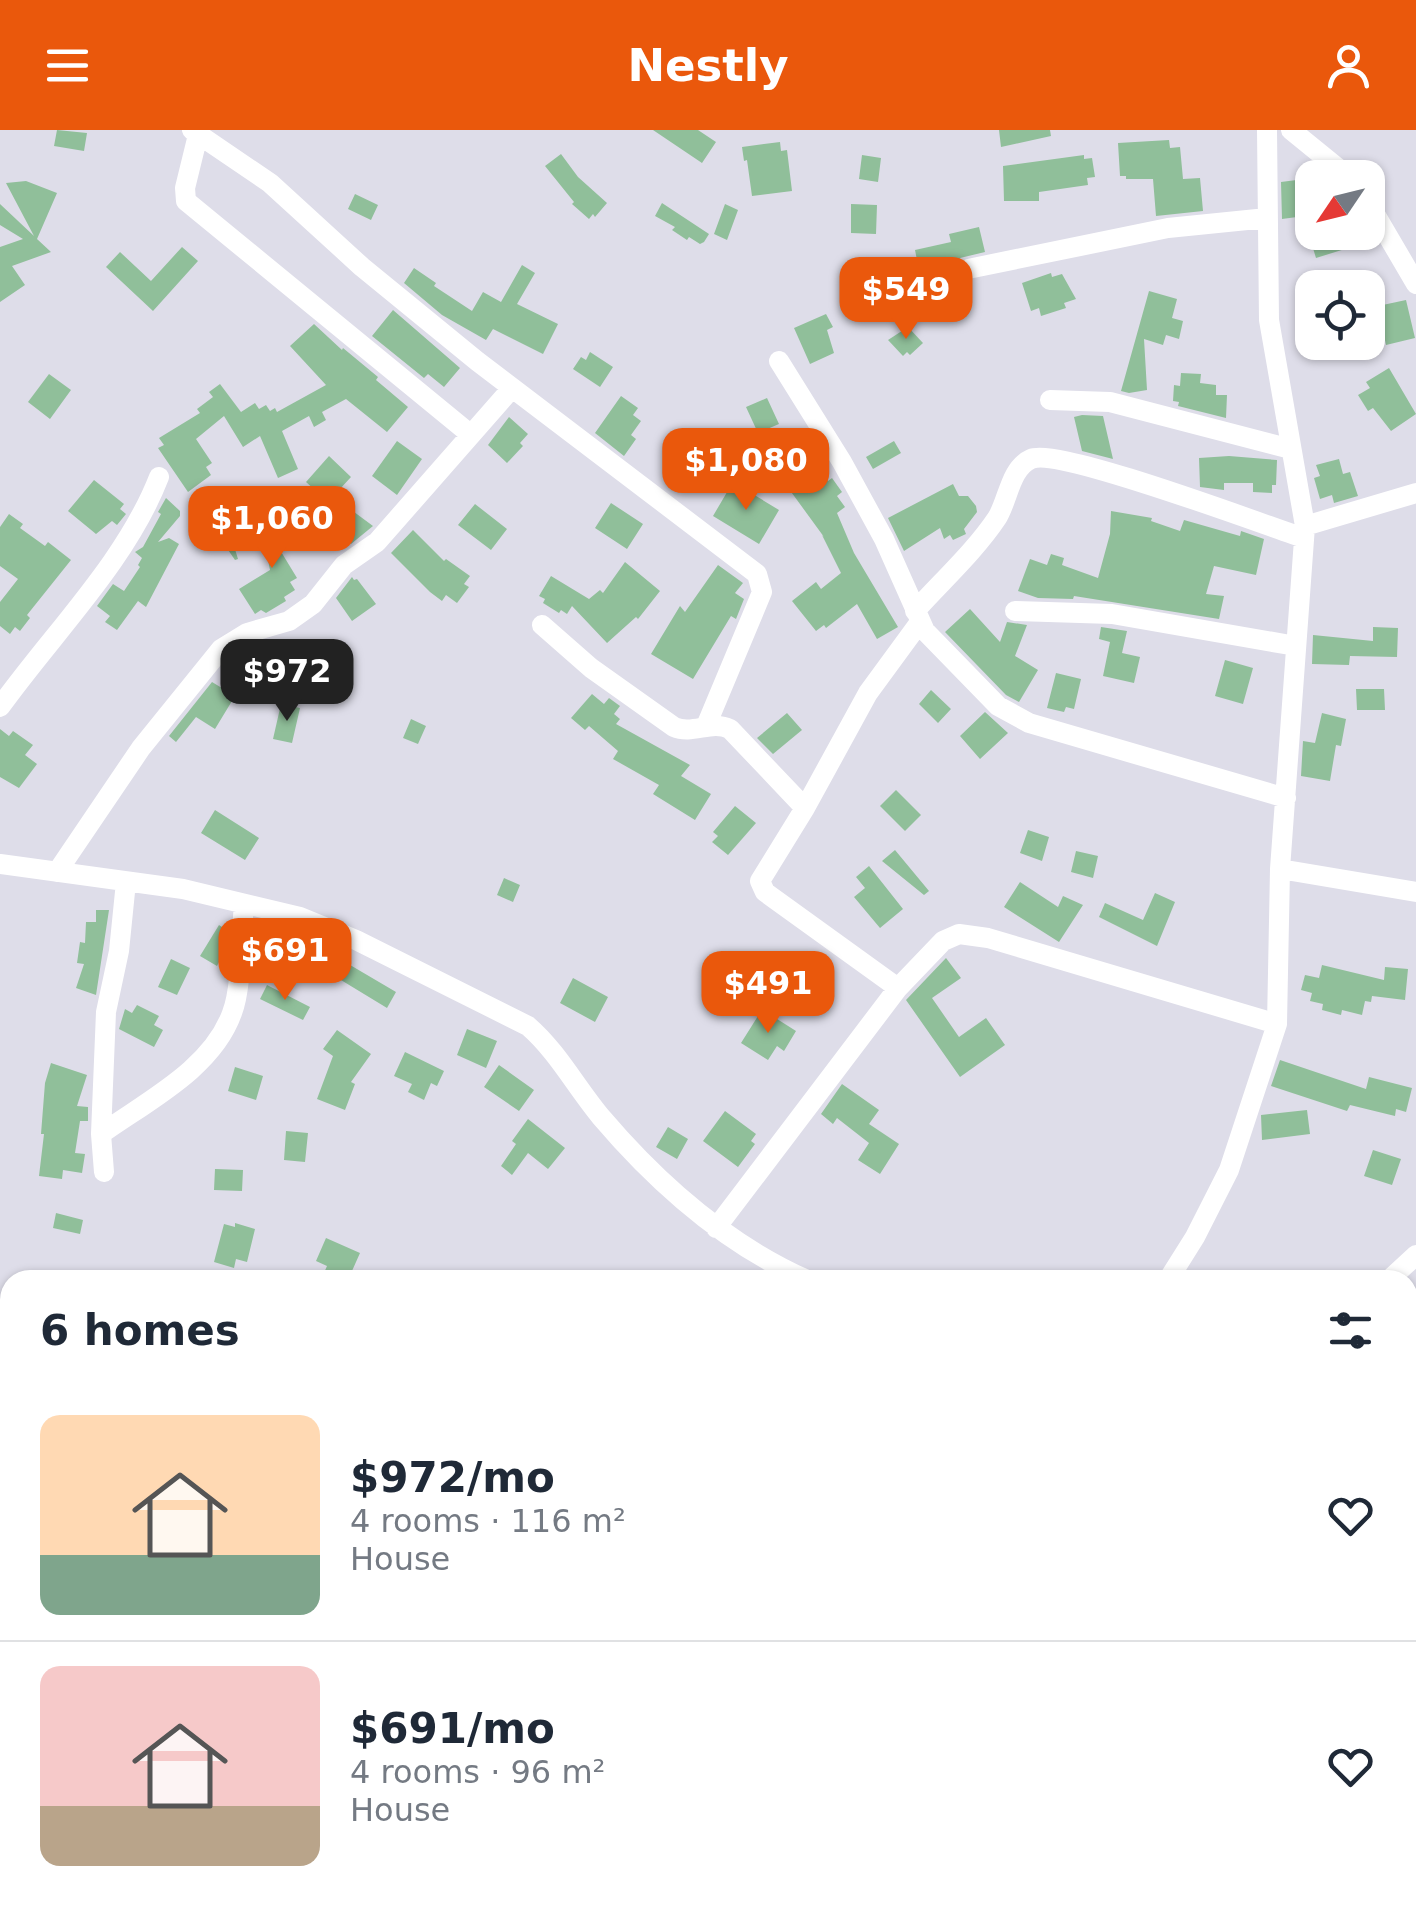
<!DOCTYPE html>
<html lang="en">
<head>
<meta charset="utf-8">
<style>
  :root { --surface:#fff; --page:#f2f2f3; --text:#1f2937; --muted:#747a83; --line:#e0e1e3; --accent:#ea580c }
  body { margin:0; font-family:"DejaVu Sans",sans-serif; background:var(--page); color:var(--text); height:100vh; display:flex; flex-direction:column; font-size:38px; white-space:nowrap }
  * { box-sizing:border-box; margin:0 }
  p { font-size:32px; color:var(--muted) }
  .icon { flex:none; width:55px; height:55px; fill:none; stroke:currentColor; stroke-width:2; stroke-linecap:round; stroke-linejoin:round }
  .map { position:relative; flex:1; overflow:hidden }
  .drawer { position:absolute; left:0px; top:1140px; width:1418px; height:642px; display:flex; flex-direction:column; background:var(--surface); border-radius:30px 30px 0 0; box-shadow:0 2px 8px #0004 }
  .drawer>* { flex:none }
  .needle { width:65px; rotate:235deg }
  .fabs { position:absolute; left:1295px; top:30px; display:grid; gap:20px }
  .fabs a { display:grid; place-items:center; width:90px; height:90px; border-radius:20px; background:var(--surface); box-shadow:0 2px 8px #0004; font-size:50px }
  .price { position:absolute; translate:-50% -85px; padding:0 22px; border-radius:20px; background:var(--accent); color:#fff; font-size:32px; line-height:65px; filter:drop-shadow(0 2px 5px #0008) }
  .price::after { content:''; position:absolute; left:50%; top:60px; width:30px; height:22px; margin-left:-15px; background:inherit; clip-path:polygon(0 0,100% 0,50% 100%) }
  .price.current { background:#222; color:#fff }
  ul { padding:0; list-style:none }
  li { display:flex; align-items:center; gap:30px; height:250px; padding:0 40px }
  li+li { border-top:2px solid var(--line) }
  li span { display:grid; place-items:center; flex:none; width:280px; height:200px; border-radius:20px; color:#555 }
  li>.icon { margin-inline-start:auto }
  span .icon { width:120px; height:120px; fill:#fffc; stroke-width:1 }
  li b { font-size:42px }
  h2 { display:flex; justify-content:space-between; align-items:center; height:120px; padding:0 40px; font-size:42px }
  header { display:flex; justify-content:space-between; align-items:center; height:130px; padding:0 40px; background:var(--accent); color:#fff; font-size:45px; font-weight:700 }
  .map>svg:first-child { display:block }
  .building { fill:#90bf9a }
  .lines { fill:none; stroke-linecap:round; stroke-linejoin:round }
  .minor { stroke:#fff; stroke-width:20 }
</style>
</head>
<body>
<header><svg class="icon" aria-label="menu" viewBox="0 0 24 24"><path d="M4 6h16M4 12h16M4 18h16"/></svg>Nestly<svg class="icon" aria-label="person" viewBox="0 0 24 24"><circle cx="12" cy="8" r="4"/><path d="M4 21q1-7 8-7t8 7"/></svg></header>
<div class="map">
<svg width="1416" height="1781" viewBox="0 0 1416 1781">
  <rect width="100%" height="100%" fill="#dedde9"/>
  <path class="building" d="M57,0L87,3L84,21L54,16Z
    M653,0H698L716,12L702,33Z
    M999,0H1050L1051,6L1001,17Z
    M1169,10L1170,18L1180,17L1183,49L1200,48L1203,81L1156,86L1153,49H1126V46H1120L1118,13Z
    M780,12L781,21L787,20L792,61L752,66L747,30L744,31L742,17Z
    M561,24L578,47L607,73L595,87L593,84L589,89L572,74L574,72L545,36Z
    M862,25L881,28L878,52L859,49Z
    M1084,25V29L1092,28L1095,47L1087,48L1088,55L1039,62V71H1004L1003,36Z
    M1312,48V85L1282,89L1281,52Z
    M26,51L57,63L37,109L51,122L12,136L25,155L0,172V117L23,109L0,95V74L34,106L6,53Z
    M355,64L378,75L371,90L348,79Z
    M662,73L709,104L704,112L700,114L689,107L687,110L672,100L675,97L655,86Z
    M725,74L738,80L727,110L714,104Z
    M851,74L877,75L876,104L851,103Z
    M979,97L985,122L960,128L952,144L921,150L915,120L951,112L949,104Z
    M1308,102H1340L1345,119L1316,128Z
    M182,117L198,131L153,181L106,137L120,122L151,151Z
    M522,135L535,143L517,174L558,194L543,224L493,199L486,210L442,185L404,153L414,138L436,153L434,156L472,181L483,162L501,172Z
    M1051,143L1052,147L1062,144L1076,169L1064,173L1066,178L1041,186L1039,178L1031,181L1022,153Z
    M1149,161L1177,169L1172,188L1183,191L1179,209L1166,205L1163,215L1144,209L1147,260L1129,263L1121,261Z
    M1406,170L1415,208L1386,215L1378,176Z
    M393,180L460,238L444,257L428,244L424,248L372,206Z
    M826,184L833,197L827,200L834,223L810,234L794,198Z
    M314,194L342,220L343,218L378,247L376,250L408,277L387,302L346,269L322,282L326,290L314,297L309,286L282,301L298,339L278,348L260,306L243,317L224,286L196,309L212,333L206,337L211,345L188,362L158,318L164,315L159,308L200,283L197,279L213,267L209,262L220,254L241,282L255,273L259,279L266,275L270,281L275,278L277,282L326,255L290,216Z
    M908,197L923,213L910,225L907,222L903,226L888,210Z
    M590,222L613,237L600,257L573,239L581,227L586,230Z
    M1389,238L1416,284L1391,301L1373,278L1368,281L1358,265L1370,258L1366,252Z
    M1181,243L1201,244L1200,253L1216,255V265H1227L1226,288L1178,276L1179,272L1173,271L1174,255L1180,256Z
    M49,244L71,260L50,289L28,272Z
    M621,266L638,278L633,285L641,291L631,305L636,309L624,326L595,303Z
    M767,268L779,294L758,303L746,277Z
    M1082,285L1103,286L1113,329L1082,321L1074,287Z
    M509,287L528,304L520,313L523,316L507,333L488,315Z
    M765,304L774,321L752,333L743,315Z
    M397,311L422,329L397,365L372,346Z
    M894,311L901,323L873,339L866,327Z
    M329,326L351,347L328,372L306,352Z
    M1229,326L1277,330L1276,355H1272V363L1253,362V353H1224V360L1200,357L1199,328Z
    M1339,329L1343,344L1350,342L1358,366L1334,373L1332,365L1320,369L1314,348L1320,346L1316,335Z
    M811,335L815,340L819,338L828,351L832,348L842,362L837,366L845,377L837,383L854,423L898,497L877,509L857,474L826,498L824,495L816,501L792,471L816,452L821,459L841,443L822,405L824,407L789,359L797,354V345Z
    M94,350L124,374L120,379L126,384L117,395L112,391L96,404L68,381Z
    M733,352L779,380L759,414L713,386Z
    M953,354L959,366H968L976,376L977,382L964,399L966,404L953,410L950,405L944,409L940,398L904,421L888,388Z
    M166,368L180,381V386L158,412L169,408L179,414L146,477L138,471L117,500L105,492L110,486L97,476L113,454L124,461L140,437L138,435L142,428L135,422L143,417L161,384L158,382Z
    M342,373L373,396L351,414L325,390Z
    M611,373L643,394L627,419L595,398Z
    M475,374L507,399L491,420L458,395Z
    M1111,381L1152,388L1151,391L1180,401L1184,390L1240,406L1241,401L1264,409L1256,445L1214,436L1206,464L1224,466L1219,489L1074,466L1073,469L1038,468L1018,461L1030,429L1047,435L1051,424L1064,428L1062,435L1098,448L1110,404Z
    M9,384L23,394L20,398L45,416L48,412L71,430L27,485L30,488L20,501L15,497L10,504L0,496V472L18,449L0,436V397Z
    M284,386L290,418L280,420L297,448L290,452L295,460L284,467L286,471L266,483L261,480L255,484L239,459L270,440L260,391L268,396L266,389Z
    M226,390L238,429L235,430L211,395Z
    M413,400L444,431L446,429L470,446L464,454L469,457L457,473L446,465L442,471L430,462L391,423Z
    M625,432L660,461L638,489L636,487L607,513L572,476L567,484L561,480L559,483L543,473L545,469L539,466L551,446L589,469L600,460L603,463Z
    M718,435L743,453L735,463L744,469L736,489L731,486L693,549L651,524L680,476L685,482Z
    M352,447L354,450L357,449L376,474L352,491L336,468Z
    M970,479L1000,512L1007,492L1027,495L1015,526L1038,540L1019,572L1006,565L945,502Z
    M1101,497L1127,501L1122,523L1140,527L1134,553L1103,546L1110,512L1099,509Z
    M1373,497L1398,498L1397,527L1350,526L1349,535L1312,534L1313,505L1373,511Z
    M1225,530L1253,538L1243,574L1215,566Z
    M1056,543L1081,549L1074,579L1066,577L1064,582L1047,578Z
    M212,552L235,566L215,599L196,587L176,612L169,606Z
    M1356,559H1384L1385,580H1357Z
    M931,560L951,579L938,593L919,574Z
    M592,564L604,574L609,568L620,576L614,584L620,589L616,594L690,635L681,646L711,664L695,690L653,664L659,655L613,629L618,621L589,596L585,600L571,588Z
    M281,574L300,578L292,613L273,609Z
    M985,582L1008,603L980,629L960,606Z
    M787,583L802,600L773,624L757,608Z
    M1322,583L1346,589L1341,616L1336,615L1330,651L1301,646L1303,611L1315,613Z
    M411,589L426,596L418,614L403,608Z
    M0,599L9,606L13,601L33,615L25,625L37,634L19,658L0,647Z
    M896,660L921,685L905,701L880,676Z
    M735,676L756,693L728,725L712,712L718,706L713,702Z
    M215,680L259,708L245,730L201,703Z
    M1028,700L1049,707L1042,731L1020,723Z
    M895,720L929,761L924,765L882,731Z
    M1076,721L1098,726L1093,748L1071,742Z
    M869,736L903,779L880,798L854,767L865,758L856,747Z
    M504,748L520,755L513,772L497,765Z
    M1020,752L1058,777L1063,766L1083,775L1059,812L1004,777Z
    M1155,763L1175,772L1157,816L1099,787L1105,773L1143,790Z
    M96,780H109L96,865L76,858L84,834L77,833L80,812L85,813L86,792H96Z
    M219,795L228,801V814L217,836L200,826Z
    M946,828L961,848L932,868L959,907L986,888L1005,915L960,947L906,870Z
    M171,829L190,838L177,865L158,857Z
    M345,832L396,862L387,878L336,847Z
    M1322,835L1384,850L1385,837L1408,839L1405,870L1372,866L1371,872L1365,871L1362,885L1342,880L1341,885L1322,880L1323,874L1310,871L1312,863L1301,860L1305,845L1319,848Z
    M573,848L608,867L595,892L560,873Z
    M267,855L310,877L303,890L260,869Z
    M137,875L159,886L154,895L163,900L154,917L119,899L125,879L132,883Z
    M766,882L796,901L784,921L777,916L768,930L741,913L758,886L761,888Z
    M467,899L497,911L486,938L457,925Z
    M337,900L371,924L351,952L355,954L345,980L317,969L333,926L323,919Z
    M405,922L444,941L437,956L431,953L424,970L408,962L412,954L394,946Z
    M1280,930L1366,959L1369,947L1412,958L1406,982L1396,979L1395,986L1350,975L1347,981L1271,956Z
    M51,933L87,945L77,976L88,977V991H80L75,1023L85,1024L82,1043L63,1040L62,1049L39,1046L44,1004H41L45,953Z
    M499,935L534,960L519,981L484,957Z
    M235,937L263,946L256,970L228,961Z
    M842,954L879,980L869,994L899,1014L880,1044L858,1030L869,1013L837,988L833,994L821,984Z
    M1307,980L1310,1004L1262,1010L1261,985Z
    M725,981L756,1004L751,1011L755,1014L738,1037L703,1011Z
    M528,989L565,1018L548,1039L528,1023L512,1045L501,1036L516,1014L512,1011Z
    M668,997L688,1009L677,1029L656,1017Z
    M286,1001L308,1003L305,1032L284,1030Z
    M1373,1020L1401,1029L1392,1055L1364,1046Z
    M215,1039L243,1040L242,1061L214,1060Z
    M56,1083L83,1090L80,1104L53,1098Z
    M235,1093L255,1099L247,1132L236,1129L234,1138L214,1132L224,1094L235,1097Z
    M326,1108L360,1123L348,1150H334L323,1145L327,1136L316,1131Z"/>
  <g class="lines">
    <path class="minor" d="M192,0L270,53L362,137L477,231L757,444L762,462L706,596
      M1291,0L1350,48
      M198,5L185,58L186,71L470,304
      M1368,72L1416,154
      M968,139L1168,98L1267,88
      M779,231L842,332L884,409L925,501L998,576L1029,593L1286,668
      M1050,270L1110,272L1291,319
      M1305,396L1416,363
      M915,481C942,451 975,421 997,388C1008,371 1010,338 1031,329C1059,317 1264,395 1304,408
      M1015,481L1112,484L1296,516
      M542,495L591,538L674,597C693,605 711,590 730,599L805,678
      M0,577C53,503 126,432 159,347
      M0,734L183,759L300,787L356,810L528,896C557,921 576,957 601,987C658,1054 726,1114 807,1150
      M1280,739L1416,762
      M57,742L141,618L221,519L247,503L289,491L313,474L344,435L377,412L512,258
      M898,858L765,762L760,751L805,678L868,563L920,492
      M101,1004C147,971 212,939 232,883C242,858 241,803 244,774
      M104,1042L101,1004L106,882L119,821L126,752
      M716,1098L898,858L943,811L959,804L988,808L1277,894
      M1168,1150L1195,1107L1229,1040L1277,894L1280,739L1305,396L1269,190L1267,0
      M1389,1150L1416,1125
      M1408,1225L1416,1240
      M1408,1274L1416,1272
      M1408,1443L1416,1453
      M0,1697L10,1696
      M70,1772L73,1781
      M685,1772L691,1781
      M502,1781L509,1772
      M716,1781L727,1772"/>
  </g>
</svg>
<div class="fabs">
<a><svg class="needle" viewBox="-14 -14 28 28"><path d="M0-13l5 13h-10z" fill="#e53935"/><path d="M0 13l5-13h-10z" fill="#747a83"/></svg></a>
<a><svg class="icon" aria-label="locate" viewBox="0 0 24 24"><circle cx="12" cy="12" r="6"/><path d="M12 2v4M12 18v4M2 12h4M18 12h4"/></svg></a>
</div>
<b class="price" style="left:906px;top:212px">$549</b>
<b class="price" style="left:746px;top:383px">$1,080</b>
<b class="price" style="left:272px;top:441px">$1,060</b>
<b class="price current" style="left:287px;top:594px">$972</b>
<b class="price" style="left:285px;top:873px">$691</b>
<b class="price" style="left:768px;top:906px">$491</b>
<section class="drawer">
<h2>6 homes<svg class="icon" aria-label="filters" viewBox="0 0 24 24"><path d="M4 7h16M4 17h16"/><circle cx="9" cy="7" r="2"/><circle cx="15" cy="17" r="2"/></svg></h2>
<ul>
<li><span style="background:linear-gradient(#ffd9b3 70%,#7fa58c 0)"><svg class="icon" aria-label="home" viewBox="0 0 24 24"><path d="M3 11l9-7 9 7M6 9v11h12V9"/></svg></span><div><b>$972/mo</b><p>4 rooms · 116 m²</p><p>House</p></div><svg class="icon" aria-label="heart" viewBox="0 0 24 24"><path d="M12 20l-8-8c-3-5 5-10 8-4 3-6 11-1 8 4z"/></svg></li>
<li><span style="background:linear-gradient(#f6c9c9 70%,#b9a48a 0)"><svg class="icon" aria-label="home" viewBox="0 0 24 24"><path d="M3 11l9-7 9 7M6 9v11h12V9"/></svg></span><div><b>$691/mo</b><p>4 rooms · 96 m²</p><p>House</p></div><svg class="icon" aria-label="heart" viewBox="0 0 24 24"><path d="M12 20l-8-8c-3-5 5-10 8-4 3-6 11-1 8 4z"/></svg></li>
</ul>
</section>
</div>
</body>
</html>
